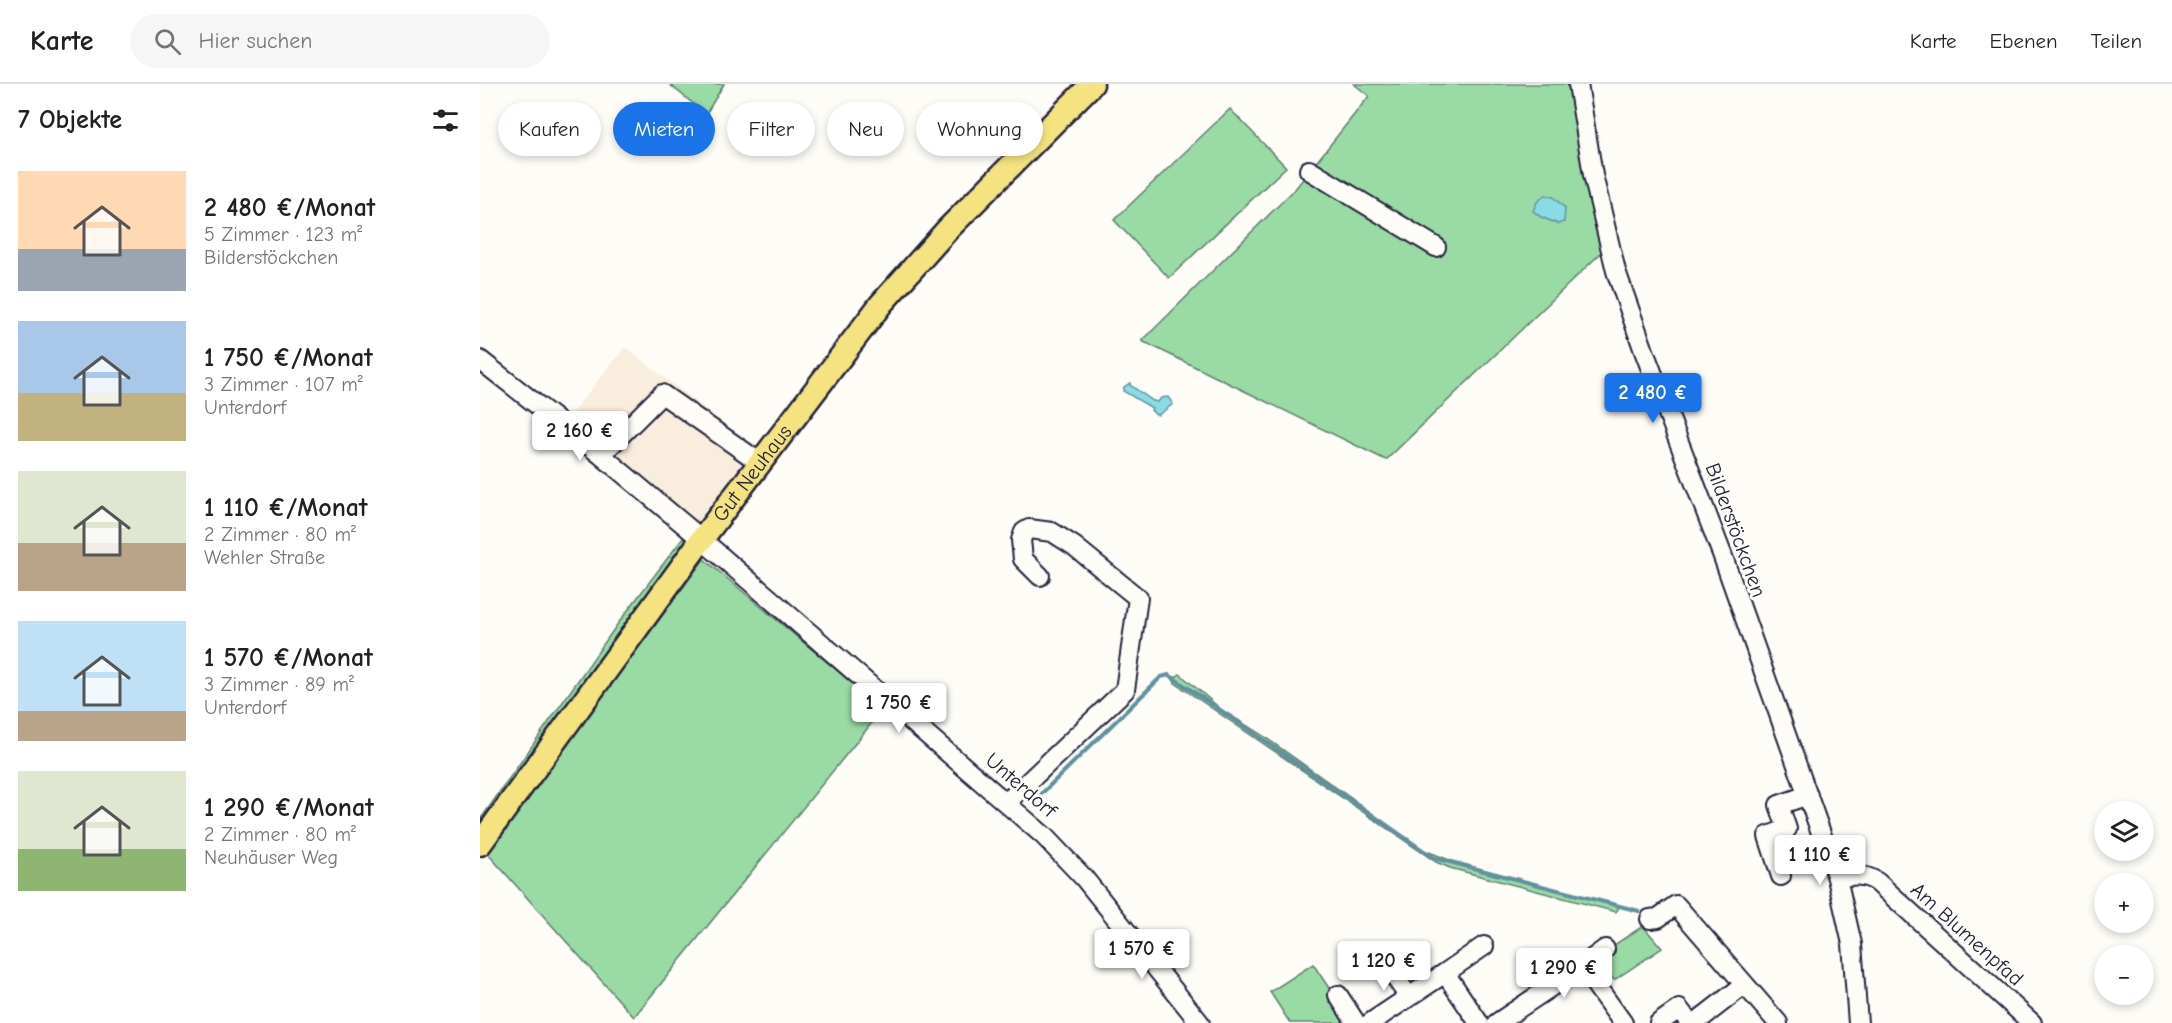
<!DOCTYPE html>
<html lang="de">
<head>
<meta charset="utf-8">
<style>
  :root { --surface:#fff; --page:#f6f6f6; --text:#202124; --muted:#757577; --line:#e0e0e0; --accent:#1a73e8 }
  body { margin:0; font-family:"Comic Neue",sans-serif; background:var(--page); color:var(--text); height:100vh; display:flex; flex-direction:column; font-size:22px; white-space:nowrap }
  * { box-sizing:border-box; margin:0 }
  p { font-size:20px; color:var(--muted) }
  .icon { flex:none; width:33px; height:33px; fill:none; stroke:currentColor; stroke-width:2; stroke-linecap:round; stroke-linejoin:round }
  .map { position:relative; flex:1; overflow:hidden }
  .details { display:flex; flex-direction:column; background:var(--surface); width:480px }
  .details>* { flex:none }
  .banner { position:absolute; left:18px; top:18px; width:570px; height:54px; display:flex; gap:12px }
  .controls { position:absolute; left:1614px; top:717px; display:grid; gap:12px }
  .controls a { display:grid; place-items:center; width:60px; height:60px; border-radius:50%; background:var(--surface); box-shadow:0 3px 9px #0003; font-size:30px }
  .price { position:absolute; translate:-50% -51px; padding:0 14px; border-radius:6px; background:#fff; color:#222; font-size:20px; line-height:39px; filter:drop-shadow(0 2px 3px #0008) }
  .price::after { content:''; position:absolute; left:50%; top:36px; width:18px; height:14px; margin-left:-9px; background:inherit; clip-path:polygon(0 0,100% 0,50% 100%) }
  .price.on { background:var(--accent); color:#fff }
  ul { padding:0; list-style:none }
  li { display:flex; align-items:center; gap:18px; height:150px; padding:0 18px }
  li span { display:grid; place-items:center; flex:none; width:168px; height:120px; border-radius:0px; color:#555 }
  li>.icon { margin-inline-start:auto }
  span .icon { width:72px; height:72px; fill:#fffc; stroke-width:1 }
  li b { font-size:26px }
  h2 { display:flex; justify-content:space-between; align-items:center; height:72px; padding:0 18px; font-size:26px }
  .pill { padding:0 21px; border-radius:27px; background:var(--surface); box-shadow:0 3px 9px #0003; font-size:21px; line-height:54px }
  .pill.on { background:var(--accent); color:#fff }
  header { display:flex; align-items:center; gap:36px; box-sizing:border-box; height:84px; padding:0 30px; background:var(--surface); border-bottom:2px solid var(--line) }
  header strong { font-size:28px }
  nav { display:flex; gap:33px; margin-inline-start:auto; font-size:21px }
  .search { width:420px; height:54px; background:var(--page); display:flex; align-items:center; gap:15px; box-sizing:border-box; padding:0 21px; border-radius:33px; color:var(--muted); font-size:22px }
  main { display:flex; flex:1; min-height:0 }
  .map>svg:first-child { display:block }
  .built { fill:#f9eddd }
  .green { fill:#9adaa4; stroke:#5e7e70; stroke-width:1.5 }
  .water { fill:#8adbe4; stroke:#6091a0; stroke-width:1.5 }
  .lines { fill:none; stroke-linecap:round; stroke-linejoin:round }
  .stream { stroke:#6091a0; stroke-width:4 }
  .minor-casing { stroke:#22223b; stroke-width:22 }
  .major-casing { stroke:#22223b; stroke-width:27 }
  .minor { stroke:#fdfcf7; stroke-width:18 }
  .major { stroke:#f5e382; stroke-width:22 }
  .labels { text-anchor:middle; stroke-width:6; stroke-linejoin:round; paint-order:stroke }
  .street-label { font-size:21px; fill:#22223b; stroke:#fdfcf7 }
</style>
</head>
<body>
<header>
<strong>Karte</strong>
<div class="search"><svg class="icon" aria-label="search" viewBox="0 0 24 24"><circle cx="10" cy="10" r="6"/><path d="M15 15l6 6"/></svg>Hier suchen</div>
<nav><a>Karte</a><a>Ebenen</a><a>Teilen</a></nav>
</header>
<main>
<section class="details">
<h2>7 Objekte<svg class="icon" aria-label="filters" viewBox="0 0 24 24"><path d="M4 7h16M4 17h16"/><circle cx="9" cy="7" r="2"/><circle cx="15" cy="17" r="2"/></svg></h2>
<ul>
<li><span style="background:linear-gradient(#ffd9b3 65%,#9aa5b1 0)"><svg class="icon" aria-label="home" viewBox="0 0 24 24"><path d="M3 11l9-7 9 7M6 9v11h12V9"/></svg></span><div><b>2 480 €/Monat</b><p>5 Zimmer · 123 m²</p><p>Bilderstöckchen</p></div></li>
<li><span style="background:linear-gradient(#a9c7e8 60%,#c2b280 0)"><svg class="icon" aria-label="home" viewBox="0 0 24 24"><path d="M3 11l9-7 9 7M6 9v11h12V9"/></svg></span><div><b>1 750 €/Monat</b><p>3 Zimmer · 107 m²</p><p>Unterdorf</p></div></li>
<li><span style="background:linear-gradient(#dfe7d0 60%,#b9a48a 0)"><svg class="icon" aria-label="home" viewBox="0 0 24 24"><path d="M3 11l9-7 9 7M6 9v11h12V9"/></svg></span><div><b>1 110 €/Monat</b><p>2 Zimmer · 80 m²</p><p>Wehler Straße</p></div></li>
<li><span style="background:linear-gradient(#bfe0f5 75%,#b9a48a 0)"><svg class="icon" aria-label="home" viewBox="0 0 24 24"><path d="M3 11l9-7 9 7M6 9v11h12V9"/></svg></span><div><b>1 570 €/Monat</b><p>3 Zimmer · 89 m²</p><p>Unterdorf</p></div></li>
<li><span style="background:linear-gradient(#dfe7d0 65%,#8fb573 0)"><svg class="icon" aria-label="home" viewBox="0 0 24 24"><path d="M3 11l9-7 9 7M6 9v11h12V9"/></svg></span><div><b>1 290 €/Monat</b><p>2 Zimmer · 80 m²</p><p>Neuhäuser Weg</p></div></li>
</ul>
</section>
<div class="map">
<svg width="1692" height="939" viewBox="0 0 1692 939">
  <rect width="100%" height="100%" fill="#fdfcf7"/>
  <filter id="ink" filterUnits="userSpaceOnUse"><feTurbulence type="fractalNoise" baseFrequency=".0167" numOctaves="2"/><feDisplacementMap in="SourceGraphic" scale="12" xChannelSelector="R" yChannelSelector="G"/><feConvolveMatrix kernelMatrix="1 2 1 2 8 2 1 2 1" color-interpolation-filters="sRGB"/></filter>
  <g filter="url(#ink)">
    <path class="built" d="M145,263L264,355L282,362L220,445L87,335Z"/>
    <path class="green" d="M189,0H244L226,30Z
      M874,0H1091L1123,167L906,376L662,257L815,105L889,12Z
      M750,25L806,83L689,194L634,136Z
      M206,450V459L195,476L142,545L0,750V736L139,538Z
      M224,475L403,625L154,933L7,769Z
      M700,590L742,626L782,651L944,766L972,777L1140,822L1136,828L970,784L956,778L695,599L693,595Z
      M1163,842L1182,864L1134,896L1116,873Z
      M833,880L872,939H810L790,908Z"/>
    <path class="water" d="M1065,111L1073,113L1085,124L1084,138L1078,140L1061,133L1053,127L1057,118Z
      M650,299V301L673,317L678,318L681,314L688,313L693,320L678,331L675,330L671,326L672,324L643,307L644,303Z"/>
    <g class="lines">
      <path class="stream" d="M692,593L954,774L1159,827
        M555,716L681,593L689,591"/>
      <g class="minor-casing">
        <path id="minor" d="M1098,0L1113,91L1136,187L1164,267L1242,470L1357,794L1372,860L1378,939
          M829,86L956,163
          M0,276L121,371L213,448L564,752L604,794L720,939
          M121,371L182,310L279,378
          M527,718L645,606L658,514L594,462L572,448L549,445L544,448L541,456L543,475L560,492
          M1301,792L1288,752L1307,745L1299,721L1328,711
          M1357,794C1371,791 1384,789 1397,798L1552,939
          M1170,835L1178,834L1196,821L1298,939
          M1102,882L1125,865
          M908,883L929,913
          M965,889L1004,862
          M858,911L876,939
          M890,939L965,889L999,939
          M1017,939L1102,882L1143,939
          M1179,939L1199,925L1210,939
          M1215,939L1264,901"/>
      </g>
      <g class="major-casing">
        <g id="major">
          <path id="s1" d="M0,760L222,455L401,220L467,146L612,0"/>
        </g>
      </g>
      <use href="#minor" class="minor"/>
      <use href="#major" class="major"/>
    </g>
  </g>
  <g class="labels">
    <g class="street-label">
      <text dy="7" stroke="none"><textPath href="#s1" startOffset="460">Gut Neuhaus</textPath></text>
      <text transform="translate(1256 446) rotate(70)" y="7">Bilderstöckchen</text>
      <text transform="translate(541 701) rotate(41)" y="7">Unterdorf</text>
      <text transform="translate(1487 850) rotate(42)" y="7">Am Blumenpfad</text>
    </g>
  </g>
</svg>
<div class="controls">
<a><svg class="icon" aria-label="layers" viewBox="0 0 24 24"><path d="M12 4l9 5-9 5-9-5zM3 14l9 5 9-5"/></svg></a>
<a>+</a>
<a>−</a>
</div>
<b class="price on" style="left:1173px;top:340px">2 480 €</b>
<b class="price" style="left:100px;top:378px">2 160 €</b>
<b class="price" style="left:419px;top:650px">1 750 €</b>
<b class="price" style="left:1340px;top:802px">1 110 €</b>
<b class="price" style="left:662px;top:896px">1 570 €</b>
<b class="price" style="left:904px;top:908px">1 120 €</b>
<b class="price" style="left:1084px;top:915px">1 290 €</b>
<div class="banner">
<a class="pill">Kaufen</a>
<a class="pill on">Mieten</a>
<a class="pill">Filter</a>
<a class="pill">Neu</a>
<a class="pill">Wohnung</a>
</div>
</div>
</main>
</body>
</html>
